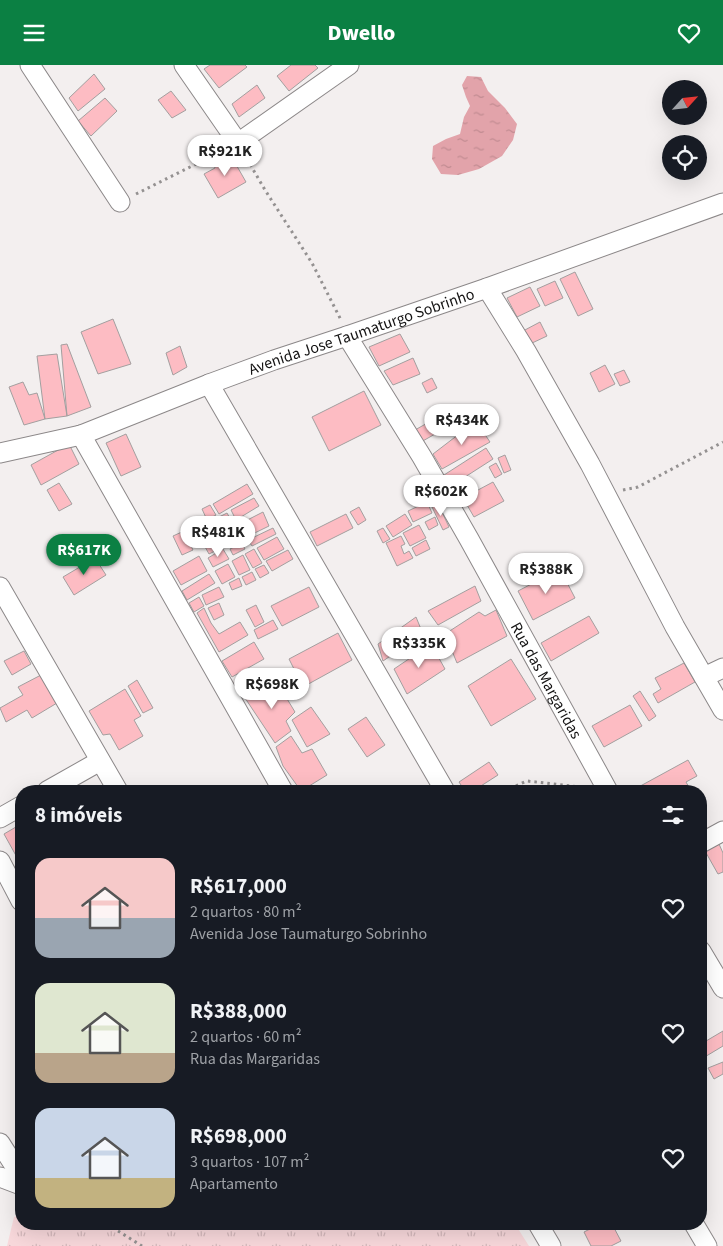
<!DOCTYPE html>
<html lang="pt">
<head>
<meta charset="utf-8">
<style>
  :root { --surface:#171b24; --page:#242831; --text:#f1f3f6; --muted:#9ea1a6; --accent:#0b8043 }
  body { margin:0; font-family:"Source Sans 3",sans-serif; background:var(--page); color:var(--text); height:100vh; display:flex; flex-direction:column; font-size:19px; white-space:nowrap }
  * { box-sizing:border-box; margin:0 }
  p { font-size:16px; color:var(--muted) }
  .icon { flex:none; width:28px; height:28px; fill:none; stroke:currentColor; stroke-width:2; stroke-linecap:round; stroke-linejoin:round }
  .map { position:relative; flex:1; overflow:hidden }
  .panel { position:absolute; left:15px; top:720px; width:692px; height:445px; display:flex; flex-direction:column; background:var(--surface); border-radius:20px; box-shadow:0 5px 20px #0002 }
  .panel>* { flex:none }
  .needle { width:32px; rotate:63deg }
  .tools { position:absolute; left:662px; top:15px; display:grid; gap:10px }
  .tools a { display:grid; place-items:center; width:45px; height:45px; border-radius:50%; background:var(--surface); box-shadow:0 5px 20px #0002; font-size:25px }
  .price { position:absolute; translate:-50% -42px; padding:0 11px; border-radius:18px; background:#fff; color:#222; font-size:16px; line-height:32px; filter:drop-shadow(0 1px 2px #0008) }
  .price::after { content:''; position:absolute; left:50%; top:30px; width:15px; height:11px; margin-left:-8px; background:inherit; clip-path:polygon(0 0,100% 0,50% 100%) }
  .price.active { background:var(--accent); color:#fff }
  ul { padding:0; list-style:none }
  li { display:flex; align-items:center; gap:15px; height:125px; padding:0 20px }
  li span { display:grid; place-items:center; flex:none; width:140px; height:100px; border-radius:15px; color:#555 }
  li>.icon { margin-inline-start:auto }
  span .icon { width:60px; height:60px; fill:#fffc; stroke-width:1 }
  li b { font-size:21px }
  h2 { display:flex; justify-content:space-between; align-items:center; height:60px; padding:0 20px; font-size:21px }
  header { display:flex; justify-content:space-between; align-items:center; height:65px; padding:0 20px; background:var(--accent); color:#fff; font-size:22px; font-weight:800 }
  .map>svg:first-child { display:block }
  .grass { fill:url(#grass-tufts) }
  .water { fill:url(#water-ripples) }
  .building { fill:#fdbcc3; stroke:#a39f9f }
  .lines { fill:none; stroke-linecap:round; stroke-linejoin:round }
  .minor-casing { stroke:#8c8889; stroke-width:21 }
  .path { stroke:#949191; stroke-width:3; stroke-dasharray:2.5 4; stroke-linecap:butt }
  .minor { stroke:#fff; stroke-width:19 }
  .labels { text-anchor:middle; stroke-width:4.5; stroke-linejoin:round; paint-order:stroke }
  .street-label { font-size:16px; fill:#141313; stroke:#f3efef }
</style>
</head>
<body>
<header><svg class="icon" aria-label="menu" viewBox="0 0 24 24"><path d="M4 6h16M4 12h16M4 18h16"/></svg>Dwello<svg class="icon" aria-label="heart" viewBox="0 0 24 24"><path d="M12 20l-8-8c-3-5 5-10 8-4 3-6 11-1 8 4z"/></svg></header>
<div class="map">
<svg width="723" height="1181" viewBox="0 0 723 1181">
  <defs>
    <pattern id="grass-tufts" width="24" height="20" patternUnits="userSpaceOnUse" patternTransform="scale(1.25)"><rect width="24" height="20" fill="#f8d8db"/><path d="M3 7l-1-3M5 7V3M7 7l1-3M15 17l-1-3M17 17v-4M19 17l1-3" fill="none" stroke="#d4b8bb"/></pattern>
    <pattern id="water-ripples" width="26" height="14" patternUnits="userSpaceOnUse" patternTransform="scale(1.25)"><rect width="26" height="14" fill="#e2a3aa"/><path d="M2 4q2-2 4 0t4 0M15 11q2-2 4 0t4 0" fill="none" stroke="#c18b91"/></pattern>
  </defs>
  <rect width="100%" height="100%" fill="#f3efef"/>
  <path class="grass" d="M21,1149V1159H515L529,1181H7L14,1152Z"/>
  <path class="water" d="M467,11L481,12L488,26L505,43L517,59L513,75L502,91L479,104L458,110L441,109L432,94L433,81L446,74L460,69L464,52L470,41L466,32L462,20Z"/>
  <path class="building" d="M210,0H245L247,2L219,23L204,4Z
    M291,0H315L318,3L289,26L277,11Z
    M94,9L105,24L78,46L69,33Z
    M257,20L265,33L239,52L232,39Z
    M171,26L186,45L172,53L158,35Z
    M105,33L117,46L91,71L78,56Z
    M230,89L246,117L218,133L204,109L215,103L214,99Z
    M575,207L593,244L578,251L560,214Z
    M555,216L563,233L545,241L537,224Z
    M530,222L540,241L517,252L507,233Z
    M113,254L131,299L98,309L81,267Z
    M540,257L547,271L530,279L523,266Z
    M400,269L410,287L379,301L369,282Z
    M67,279L91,342L67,351L61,280Z
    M180,281L187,302L173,310L166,288Z
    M57,289L67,351L45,354L37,291Z
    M413,293L420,309L393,320L384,306Z
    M605,300L615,319L599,327L590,308Z
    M624,305L630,317L620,321L614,309Z
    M432,313L437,323L427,328L422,318Z
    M23,317L29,330L37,328L45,354L24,360L9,322Z
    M364,326L381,360L329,386L312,352Z
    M445,348L451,360L421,377L415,365Z
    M476,356L490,377L442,404L433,389Z
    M126,369L141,402L121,411L106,378Z
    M69,379L79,399L41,420L31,400Z
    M486,383L493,394L451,421L444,410Z
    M505,390L511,405L504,408L498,393Z
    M496,398L502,409L495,413L489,402Z
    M493,417L504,436L474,452L463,433Z
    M59,418L72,439L59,446L47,425Z
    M247,419L253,429L219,449L213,439Z
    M254,433L259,441L236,455L231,445Z
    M427,437L432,448L413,457L408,446Z
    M438,439L449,462L443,465L432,442Z
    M210,440L216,450L207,455L202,444Z
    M359,442L366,455L358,460L350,447Z
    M263,447L269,461L228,481L222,468Z
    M227,448L233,459L214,468L209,457Z
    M346,449L353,463L317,481L310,467Z
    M405,449L412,460L393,472L386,461Z
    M435,452L438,460L429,465L425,457Z
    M202,455L212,474L196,482L186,463Z
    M419,460L426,473L410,481L403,468Z
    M273,463L276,469L252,481L248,475Z
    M383,463L390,474L383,478L377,466Z
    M184,466L193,485L182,490L173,471Z
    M401,471L405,479L401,481L404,489L409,486L413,493L397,501L386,478Z
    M277,472L284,484L264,495L257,483Z
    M426,475L430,484L416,491L412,483Z
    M213,476L217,485L209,489L204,480Z
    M242,478L245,484L233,490L230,484Z
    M223,484L229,494L213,502L208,493Z
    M254,484L262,498L253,503L245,489Z
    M288,485L293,494L272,506L266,496Z
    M243,490L250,505L239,510L232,496Z
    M199,491L207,506L181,520L173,506Z
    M95,493L106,510L74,530L63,512Z
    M228,499L235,512L222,519L215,506Z
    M264,500L269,508L260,513L255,504Z
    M560,504L575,533L533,555L518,526Z
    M252,507L256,515L246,520L242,512Z
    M209,509L215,518L187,535L182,526Z
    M239,513L242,521L232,525L229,518Z
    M475,521L481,536L438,560L428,546Z
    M219,522L224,532L206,540L202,530Z
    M309,522L319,542L282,561L271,541Z
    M199,532L204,541L194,547L189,538Z
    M219,538L224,550L214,555L208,543Z
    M256,540L264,557L255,562L246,545Z
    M204,543L211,558L219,569L240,557L248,570L219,587L197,548Z
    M496,545L507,571L457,598L445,569L479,547L485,551Z
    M589,551L599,568L551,596L541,578Z
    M416,552L423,569L383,596L378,579Z
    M273,555L278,564L258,574L254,565Z
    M338,568L352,595L303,622L289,594Z
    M254,577L264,594L232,612L222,596Z
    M431,579L445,604L407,629L394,604Z
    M24,586L31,599L12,610L4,596Z
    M511,594L536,634L491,661L468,621Z
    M684,598L695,617L658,638L653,629L661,624L655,613Z
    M41,610L57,638L32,653L27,645L6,657L0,643L23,630L18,622Z
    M275,614L295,647L286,656L291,666L275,678L245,633Z
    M137,615L153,643L143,648L128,621Z
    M125,624L141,651L134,655L143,671L119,685L110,669L103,670L89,646Z
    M640,626L656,651L649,656L633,631Z
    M630,640L642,661L604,682L592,661Z
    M311,642L330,669L307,682L292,655Z
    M366,652L385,680L367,692L348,664Z
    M291,671L302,688L312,684L327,710L301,726L283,701L276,682Z
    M688,695L697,711L686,717L691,726H634L633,725Z
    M489,697L498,710L473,726H465L459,717Z
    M21,759V795L19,796L4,769Z
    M719,779L723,788V807L718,809L705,786Z
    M723,966V981L703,993L701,990V979Z
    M723,997V1009L714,1014L708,1003Z
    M600,1159H612L621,1176L611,1181H591L584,1167Z"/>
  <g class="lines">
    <g class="minor-casing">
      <g id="minor">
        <path d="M30,0L120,137"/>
        <path d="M184,0L238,78L349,0"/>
        <path d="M487,223L526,286L590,399L675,562L723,645"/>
        <path id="s1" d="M347,271L422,392L469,474L608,726"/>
        <path d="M209,319L445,726"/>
        <path d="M81,370L227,627L283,726"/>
        <path id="s2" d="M0,388L81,370L209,319L274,295L347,271L487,223L723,138"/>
        <path d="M0,522L118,726"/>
        <path d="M704,612L723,603"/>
        <path d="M47,726L100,696"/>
        <path d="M0,753L21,741"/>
        <path d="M701,778L723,766"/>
        <path d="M0,796L21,836"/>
        <path d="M701,886L723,923"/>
        <path d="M0,1078L21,1111"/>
        <path d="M0,1112L21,1120"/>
        <path d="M538,1159L551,1181"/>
        <path d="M694,1159L707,1181"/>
      </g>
    </g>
    <path class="path" d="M247,94L265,125L312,198L341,255
      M136,129L222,86
      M623,425L638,422L723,377
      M504,726L527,716L580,722L586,726
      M107,1159L142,1181"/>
    <use href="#minor" class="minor"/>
  </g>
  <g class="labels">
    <g class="street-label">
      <text dy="6" stroke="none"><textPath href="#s2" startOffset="382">Avenida Jose Taumaturgo Sobrinho</textPath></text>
      <text dy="6" stroke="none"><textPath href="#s1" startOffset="398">Rua das Margaridas</textPath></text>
    </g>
  </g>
</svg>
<div class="tools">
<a><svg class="needle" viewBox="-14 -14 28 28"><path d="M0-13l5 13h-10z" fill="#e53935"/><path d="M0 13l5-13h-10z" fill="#9ea1a6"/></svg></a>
<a><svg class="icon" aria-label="locate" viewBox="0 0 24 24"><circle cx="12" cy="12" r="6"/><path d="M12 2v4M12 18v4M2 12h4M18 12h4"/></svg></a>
</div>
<b class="price" style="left:225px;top:112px">R$921K</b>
<b class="price" style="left:462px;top:381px">R$434K</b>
<b class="price" style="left:441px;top:452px">R$602K</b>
<b class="price" style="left:218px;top:493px">R$481K</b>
<b class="price active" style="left:84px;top:511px">R$617K</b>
<b class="price" style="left:546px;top:530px">R$388K</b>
<b class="price" style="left:419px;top:604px">R$335K</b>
<b class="price" style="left:272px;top:645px">R$698K</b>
<section class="panel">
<h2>8 imóveis<svg class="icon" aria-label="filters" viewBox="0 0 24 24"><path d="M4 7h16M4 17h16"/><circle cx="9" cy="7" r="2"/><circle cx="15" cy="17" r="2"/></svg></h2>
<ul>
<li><span style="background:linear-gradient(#f6c9c9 60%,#9aa5b1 0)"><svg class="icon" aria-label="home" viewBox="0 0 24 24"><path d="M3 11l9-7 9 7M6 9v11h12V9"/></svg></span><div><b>R$617,000</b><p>2 quartos · 80 m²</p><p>Avenida Jose Taumaturgo Sobrinho</p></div><svg class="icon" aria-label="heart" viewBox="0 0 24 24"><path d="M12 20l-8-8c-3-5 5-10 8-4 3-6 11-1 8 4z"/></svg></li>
<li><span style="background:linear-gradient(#dfe7d0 70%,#b9a48a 0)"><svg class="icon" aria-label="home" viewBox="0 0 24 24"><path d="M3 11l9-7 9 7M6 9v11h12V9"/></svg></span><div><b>R$388,000</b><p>2 quartos · 60 m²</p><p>Rua das Margaridas</p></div><svg class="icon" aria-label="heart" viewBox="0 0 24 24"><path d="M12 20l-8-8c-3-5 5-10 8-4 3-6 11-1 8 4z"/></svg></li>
<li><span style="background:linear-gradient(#c9d6e8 70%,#c2b280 0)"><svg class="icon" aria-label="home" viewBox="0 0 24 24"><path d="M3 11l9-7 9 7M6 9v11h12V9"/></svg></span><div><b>R$698,000</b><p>3 quartos · 107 m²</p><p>Apartamento</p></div><svg class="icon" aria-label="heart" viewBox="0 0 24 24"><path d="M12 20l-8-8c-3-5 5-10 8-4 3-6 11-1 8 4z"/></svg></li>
</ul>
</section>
</div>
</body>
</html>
